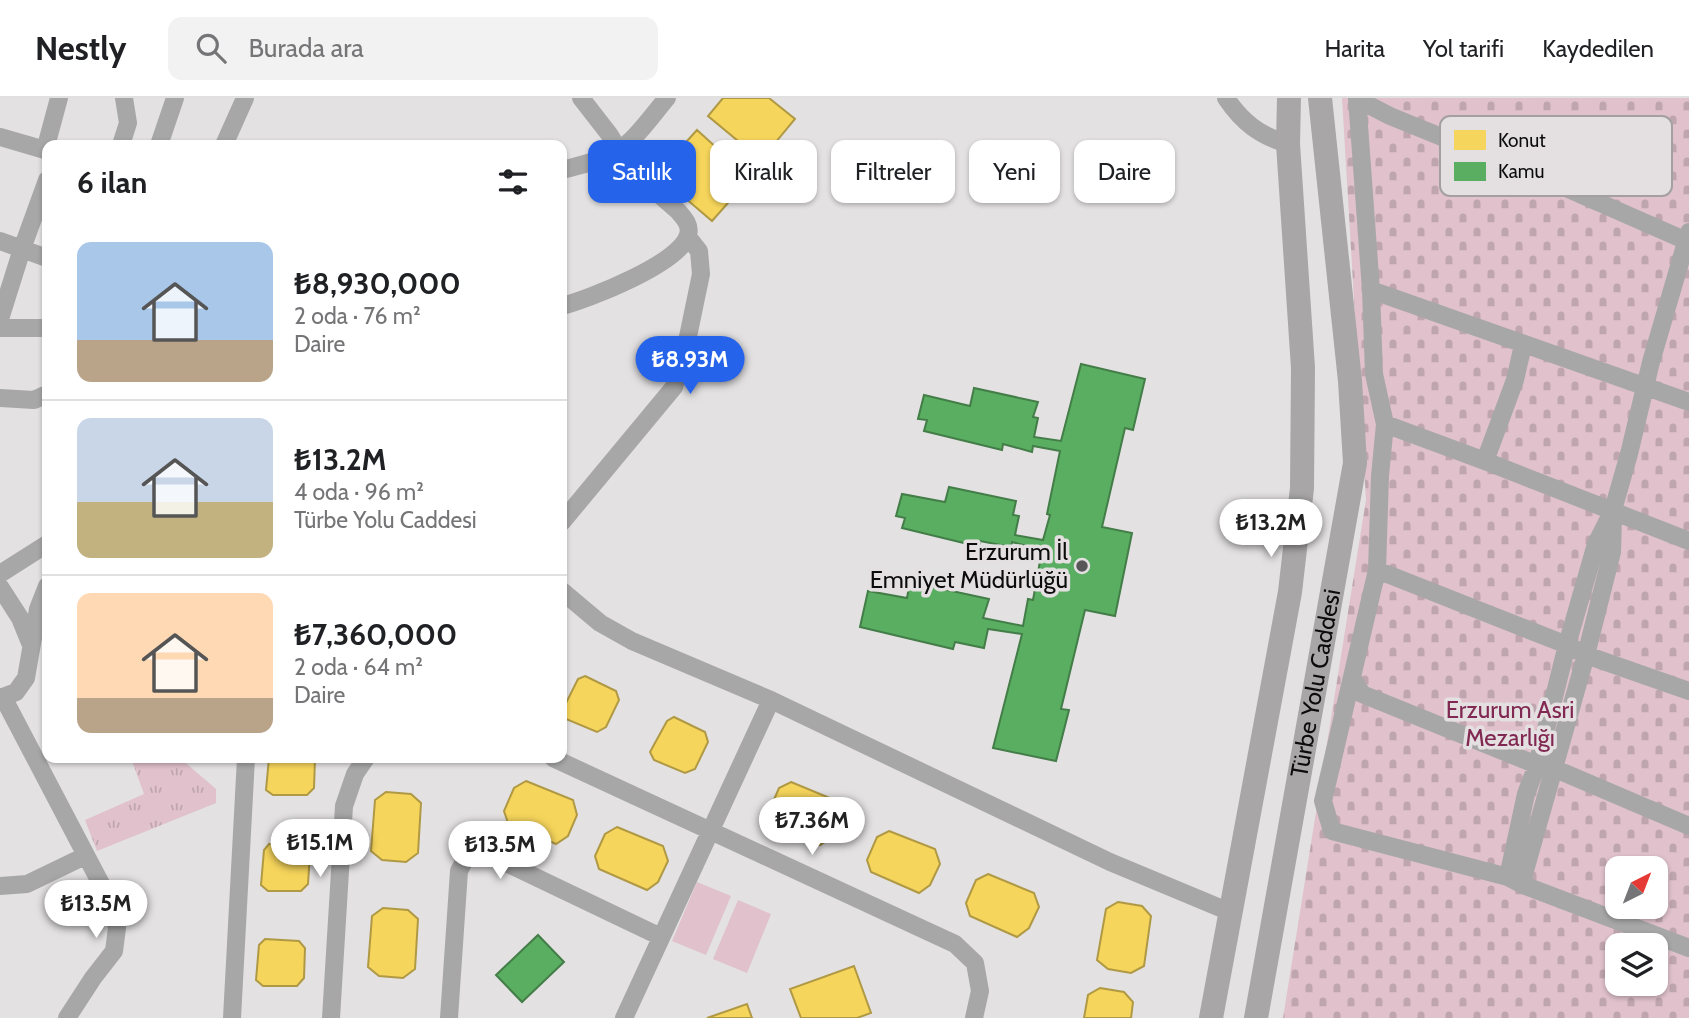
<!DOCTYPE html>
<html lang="tr">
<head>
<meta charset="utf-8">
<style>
  :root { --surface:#fff; --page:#f2f2f2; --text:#202124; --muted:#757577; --line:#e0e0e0; --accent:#2563eb }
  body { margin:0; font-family:Cabin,sans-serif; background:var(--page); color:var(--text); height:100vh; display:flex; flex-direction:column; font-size:26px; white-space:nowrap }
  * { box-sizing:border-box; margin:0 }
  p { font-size:23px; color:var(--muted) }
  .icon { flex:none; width:38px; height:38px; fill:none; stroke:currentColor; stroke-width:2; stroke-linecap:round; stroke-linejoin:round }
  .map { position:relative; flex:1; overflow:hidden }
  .sheet { position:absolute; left:42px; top:42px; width:525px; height:623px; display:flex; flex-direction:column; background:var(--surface); border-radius:14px; box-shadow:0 2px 5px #0004 }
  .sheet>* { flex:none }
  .top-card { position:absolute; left:588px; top:42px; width:665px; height:63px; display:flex; gap:14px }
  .needle { width:46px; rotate:42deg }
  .tools { position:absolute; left:1605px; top:758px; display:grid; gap:14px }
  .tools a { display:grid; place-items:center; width:63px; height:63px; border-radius:14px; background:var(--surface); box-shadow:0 2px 5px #0004; font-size:35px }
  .price { position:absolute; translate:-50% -60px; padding:0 16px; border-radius:24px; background:#fff; color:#222; font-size:23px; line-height:46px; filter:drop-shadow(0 2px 4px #0008) }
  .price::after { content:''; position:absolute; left:50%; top:42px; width:21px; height:16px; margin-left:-10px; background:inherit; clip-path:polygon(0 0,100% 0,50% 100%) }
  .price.on { background:var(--accent); color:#fff }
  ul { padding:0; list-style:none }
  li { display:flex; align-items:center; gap:21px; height:175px; padding:0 35px }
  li+li { border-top:2px solid var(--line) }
  li span { display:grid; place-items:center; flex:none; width:196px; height:140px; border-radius:14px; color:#555 }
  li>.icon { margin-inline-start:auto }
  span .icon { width:84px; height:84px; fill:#fffc; stroke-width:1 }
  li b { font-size:30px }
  h2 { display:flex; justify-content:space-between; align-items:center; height:84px; padding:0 35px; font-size:30px }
  .tag { padding:0 24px; border-radius:14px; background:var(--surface); box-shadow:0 2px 5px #0004; font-size:24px; line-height:63px }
  .tag.on { background:var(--accent); color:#fff }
  header { display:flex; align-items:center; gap:42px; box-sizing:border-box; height:98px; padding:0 35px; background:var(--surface); border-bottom:2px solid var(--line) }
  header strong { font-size:33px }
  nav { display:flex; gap:38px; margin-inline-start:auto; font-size:24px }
  .search { width:490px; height:63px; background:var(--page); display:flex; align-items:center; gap:18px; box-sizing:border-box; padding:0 24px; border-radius:14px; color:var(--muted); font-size:26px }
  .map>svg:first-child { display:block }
  .green { fill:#e0c1cc }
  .cemetery { fill:url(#cemetery-stones); fill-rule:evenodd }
  .park { fill:url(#park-tufts) }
  .homes { fill:#f6d55c; stroke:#b09944; stroke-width:2 }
  .public { fill:#5aae61; stroke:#437d48; stroke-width:2 }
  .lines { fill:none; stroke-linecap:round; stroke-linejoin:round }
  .street { stroke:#a8a7a7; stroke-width:18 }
  .secondary { stroke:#a8a6a6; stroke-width:24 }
  .poi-dot { fill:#585758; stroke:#e4e0e1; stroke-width:2.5 }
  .labels { text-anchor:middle; stroke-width:7; stroke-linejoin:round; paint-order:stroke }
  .poi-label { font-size:24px; fill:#0d0c0d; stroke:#e4e0e1; text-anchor:end }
  .street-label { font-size:24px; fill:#0d0c0d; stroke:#e4e0e1 }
  .park-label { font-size:24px; fill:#802851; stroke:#e4e0e1 }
  .key { fill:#e4e0e1; stroke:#a4a0a1; stroke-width:2 }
  .key-label { font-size:19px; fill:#0d0c0d }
</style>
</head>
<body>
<header>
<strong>Nestly</strong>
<div class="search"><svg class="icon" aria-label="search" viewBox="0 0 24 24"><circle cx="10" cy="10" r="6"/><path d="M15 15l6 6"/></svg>Burada ara</div>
<nav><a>Harita</a><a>Yol tarifi</a><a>Kaydedilen</a></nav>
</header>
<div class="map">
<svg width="1689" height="920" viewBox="0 0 1689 920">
  <defs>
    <pattern id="cemetery-stones" width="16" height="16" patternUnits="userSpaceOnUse" patternTransform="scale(1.75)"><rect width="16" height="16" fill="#e0c1cc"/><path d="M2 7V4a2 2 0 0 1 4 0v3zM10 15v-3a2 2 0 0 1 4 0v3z" fill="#bfa5ae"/></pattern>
    <pattern id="park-tufts" width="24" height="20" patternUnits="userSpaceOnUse" patternTransform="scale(1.75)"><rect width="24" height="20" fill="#e0c1cc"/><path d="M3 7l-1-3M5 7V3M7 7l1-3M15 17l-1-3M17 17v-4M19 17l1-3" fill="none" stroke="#bfa5ae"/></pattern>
  </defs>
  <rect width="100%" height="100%" fill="#e3e1e2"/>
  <path class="green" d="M697,784L731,798L706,857L672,843Z
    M738,802L771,816L747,875L713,861Z"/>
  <path class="cemetery" d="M1342,0H1689V920H1283L1366,402ZM1617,770H1656V808H1617ZM1617,847H1656V886H1617Z"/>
  <path class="park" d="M131,660H180L216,691V705L97,753L85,722L144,696Z"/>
  <path class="homes" d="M723,0H769L795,21L761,62L708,18Z
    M697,32L750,80L712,123L657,76Z
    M585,578L616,593L619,602L606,629L597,634L566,621L562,613L578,581Z
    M674,619L705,634L708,644L695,671L685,675L654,662L650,654L667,623Z
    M269,660H315L314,690L307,697H273L266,692Z
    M526,683L573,702L577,717L568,738L556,746L508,725L504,713L514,690Z
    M791,684L837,703L841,717L832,739L820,747L773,726L769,713L779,690Z
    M386,694L411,696L421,705L418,755L406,764L382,762L371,753L375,702Z
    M617,729L663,748L668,763L658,784L647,792L599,771L595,758L605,736Z
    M889,733L935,751L940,766L930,787L919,795L871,774L867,762L877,739Z
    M269,746L303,748L310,755L308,786L301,793H268L261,787L264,752Z
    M988,776L1034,795L1039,809L1029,830L1017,839L970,818L966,805L976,782Z
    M1118,804L1142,808L1151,818L1144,868L1131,875L1108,871L1097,862L1106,811Z
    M383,810L408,812L418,821L415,871L403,880L379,878L368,869L372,818Z
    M265,841L299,843L305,850L304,880L297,888H263L256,882L259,847Z
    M854,868L871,915L857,920H801L790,891Z
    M1100,890L1124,894L1133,904L1131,920H1084L1088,897Z
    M747,906L752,920H707Z"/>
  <path class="public" d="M1081,266L1145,281L1133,332L1125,330L1102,429L1132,435L1115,518L1085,512L1061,611L1069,612L1056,663L993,650L1022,536L988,531L984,550L955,544L953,551L860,529L868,493L907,500L910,484L989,501L983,520L1023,528L1028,501L1033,502L1042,452L1012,444L1011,449L980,443V449L902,430L905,420L896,418L902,396L945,404L949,389L1016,403L1013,417L1019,418L1015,437L1043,442L1050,417L1047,416L1060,353L1033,348L1032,354L1003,346L1002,352L924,333L927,322L918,321L924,297L970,308L974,290L1038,304L1033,319L1038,320L1034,339L1061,343Z
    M538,837L564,864L522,904L496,877Z"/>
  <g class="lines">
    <path class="street" d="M1226,0C1242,24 1260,38 1288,46
      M1357,0L1371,192L1374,276L1385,326L1380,378L1377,472L1323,703L1332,733L1508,779L1523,787L1689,850
      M1357,1L1390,18L1557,86L1689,144
      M0,39L45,52
      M121,47L128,25L124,0
      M159,47L175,0
      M224,47L245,0
      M47,53L45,52L59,0
      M562,72C576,68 591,65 604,60C631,50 649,21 667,0
      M0,143L47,160
      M1371,192L1689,304
      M562,208C589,201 681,165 688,137C691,127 684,120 678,113L625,67L619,52L609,36L581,0
      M0,221L22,151L47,82
      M0,230H47
      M0,300L34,302L47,296
      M1385,326L1485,363L1689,443
      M1485,363L1515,282L1523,247
      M562,424L674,289L685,253L701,176L699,153L688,139
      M1377,472L1567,547L1586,557L1689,593
      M0,476L47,446
      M0,489L20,520L31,547
      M562,493L600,525L632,543L771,602L1110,764L1230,814
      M1353,581L1362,596L1537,667L1553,670L1689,728
      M0,599H3L111,805L117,830L114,853L93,880L67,920
      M3,599L16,594L26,580L38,511L47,488
      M553,660L955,846L975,865L980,893L974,920
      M1508,779L1526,696L1537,667L1567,547L1596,446L1613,412L1629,356L1651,264L1689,134
      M1523,787L1524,776L1586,557L1612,454L1613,419
      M0,788L27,786L85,758
      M232,920L246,660
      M331,920L344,708L355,676L366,660
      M449,920L459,773L466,760L481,753L661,839
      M624,920L771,602"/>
    <g class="secondary">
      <path d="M1211,920L1290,494L1302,390L1303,270L1288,46L1289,0"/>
      <path id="s1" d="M1256,920L1355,365L1350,283L1320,0"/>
    </g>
  </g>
  <circle class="poi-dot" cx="1082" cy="468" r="7"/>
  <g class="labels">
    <g class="poi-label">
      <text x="1068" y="462">Erzurum İl<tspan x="1068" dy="28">Emniyet Müdürlüğü</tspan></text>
    </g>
    <g class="street-label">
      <text dy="8" stroke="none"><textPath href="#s1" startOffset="340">Türbe Yolu Caddesi</textPath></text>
    </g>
    <g class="park-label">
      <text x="1510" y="620">Erzurum Asri<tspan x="1510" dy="28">Mezarlığı</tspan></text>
    </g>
  </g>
  <rect x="1440" y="18" width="232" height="80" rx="10" class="key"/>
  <rect x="1454" y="32" width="32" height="20" fill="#f6d55c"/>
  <rect x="1454" y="64" width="32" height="19" fill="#5aae61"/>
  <g class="key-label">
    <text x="1498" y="49">Konut</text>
    <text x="1498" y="80">Kamu</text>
  </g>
</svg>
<div class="tools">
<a><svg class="needle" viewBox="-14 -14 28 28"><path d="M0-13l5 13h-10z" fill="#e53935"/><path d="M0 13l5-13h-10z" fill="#757577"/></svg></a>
<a><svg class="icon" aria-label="layers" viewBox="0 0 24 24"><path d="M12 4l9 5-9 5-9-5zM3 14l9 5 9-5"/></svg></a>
</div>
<b class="price on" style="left:690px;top:298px">₺8.93M</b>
<b class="price" style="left:1271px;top:461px">₺13.2M</b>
<b class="price" style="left:812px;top:759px">₺7.36M</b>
<b class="price" style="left:320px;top:781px">₺15.1M</b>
<b class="price" style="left:500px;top:783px">₺13.5M</b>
<b class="price" style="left:96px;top:842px">₺13.5M</b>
<div class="top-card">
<a class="tag on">Satılık</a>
<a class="tag">Kiralık</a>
<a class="tag">Filtreler</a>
<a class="tag">Yeni</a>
<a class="tag">Daire</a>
</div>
<section class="sheet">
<h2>6 ilan<svg class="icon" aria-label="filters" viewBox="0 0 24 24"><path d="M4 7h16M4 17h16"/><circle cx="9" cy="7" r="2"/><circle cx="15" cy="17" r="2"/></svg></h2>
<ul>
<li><span style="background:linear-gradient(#a9c7e8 70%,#b9a48a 0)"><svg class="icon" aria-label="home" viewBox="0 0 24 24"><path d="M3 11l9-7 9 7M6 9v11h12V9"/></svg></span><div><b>₺8,930,000</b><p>2 oda · 76 m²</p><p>Daire</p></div></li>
<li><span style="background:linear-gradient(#c9d6e8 60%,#c2b280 0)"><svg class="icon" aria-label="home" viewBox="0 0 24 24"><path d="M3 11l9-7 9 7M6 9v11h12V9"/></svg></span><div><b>₺13.2M</b><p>4 oda · 96 m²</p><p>Türbe Yolu Caddesi</p></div></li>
<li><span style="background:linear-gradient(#ffd9b3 75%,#b9a48a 0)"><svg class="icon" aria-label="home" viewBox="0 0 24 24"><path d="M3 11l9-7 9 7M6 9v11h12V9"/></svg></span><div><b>₺7,360,000</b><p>2 oda · 64 m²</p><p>Daire</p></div></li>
</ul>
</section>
</div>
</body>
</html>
